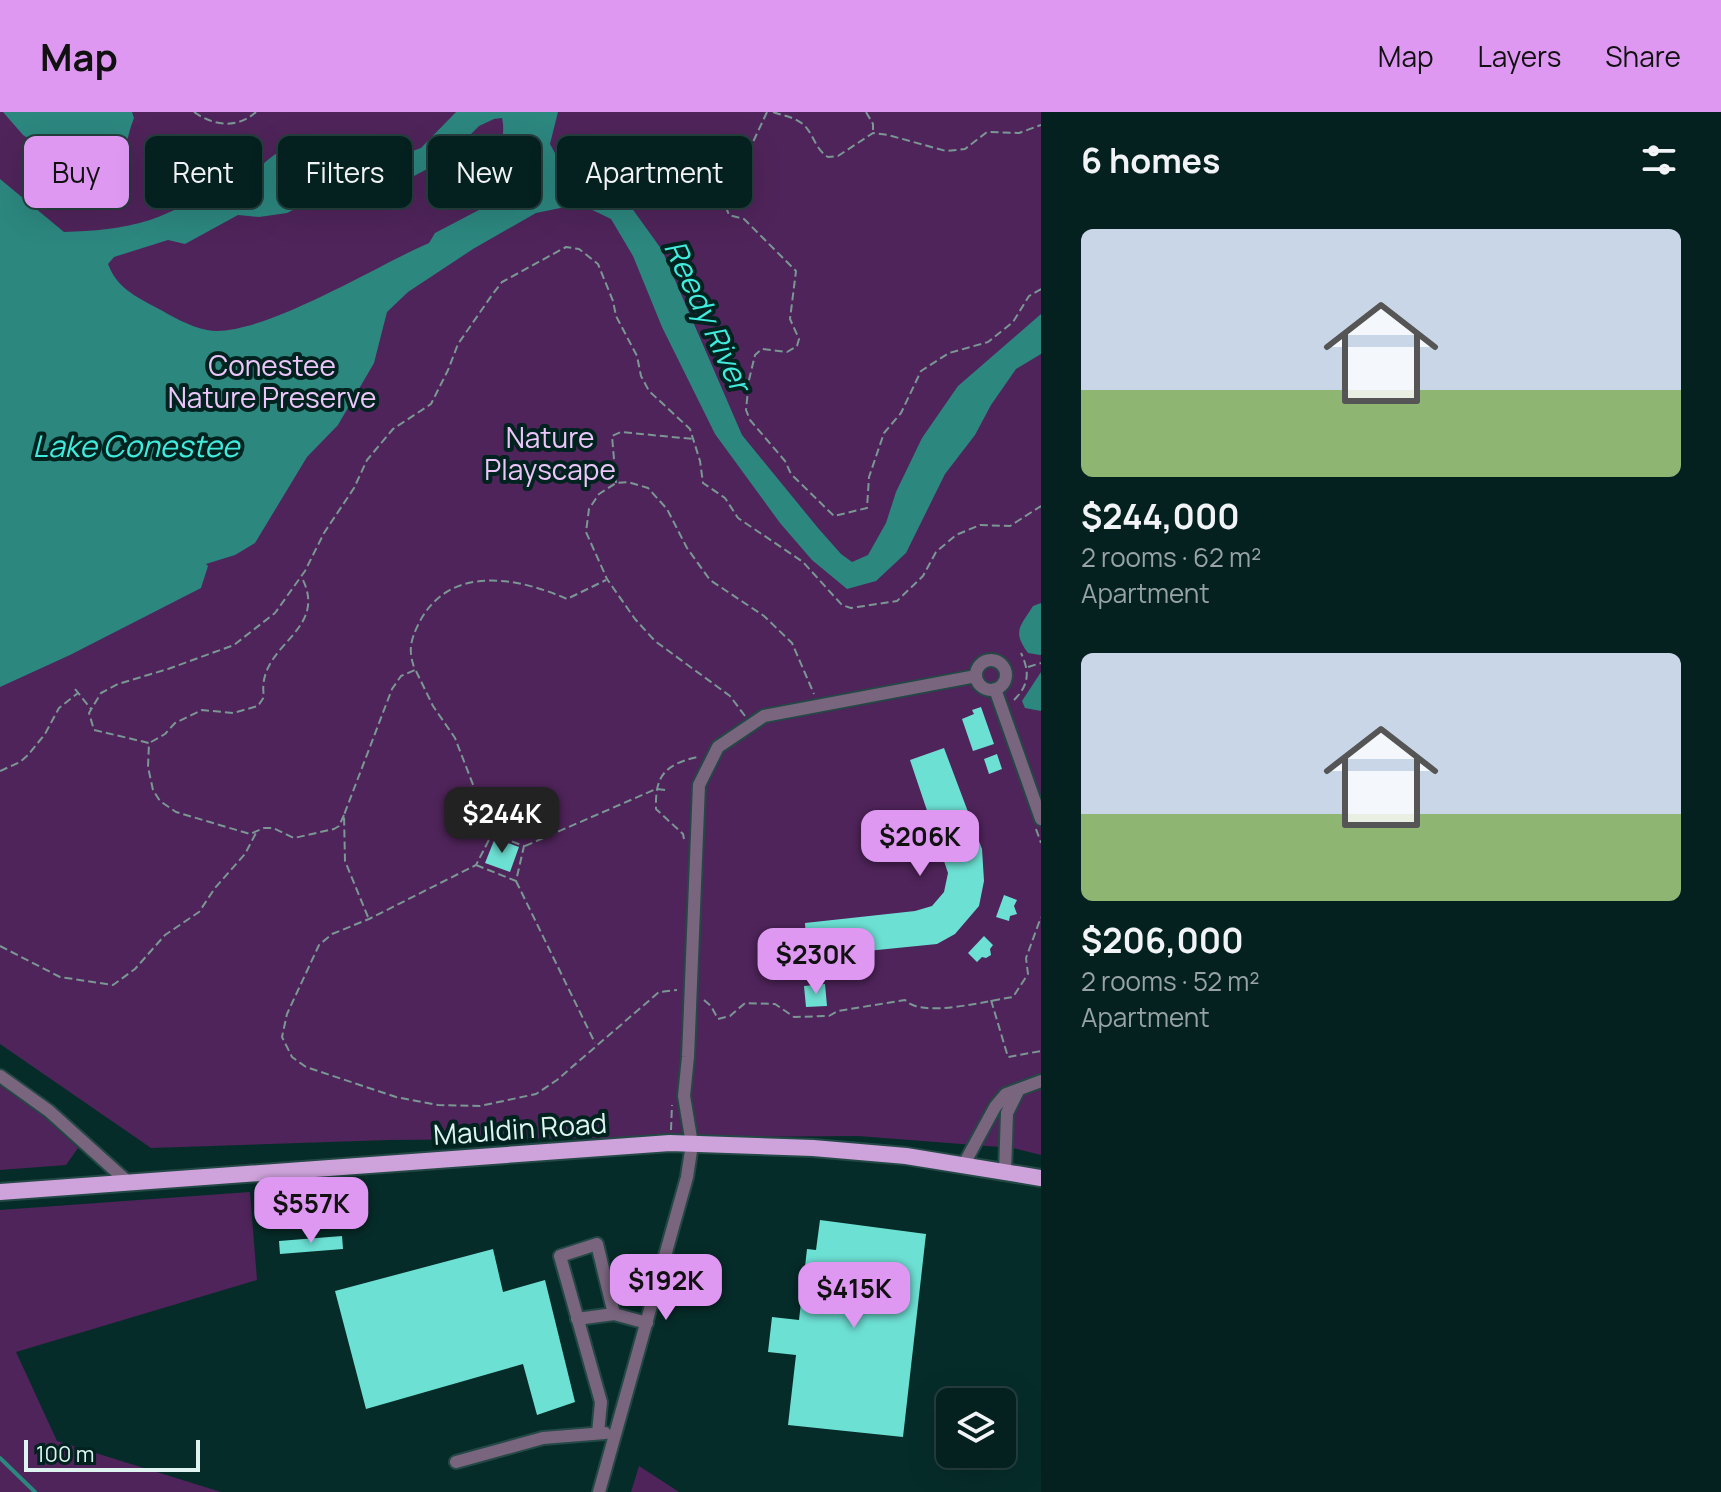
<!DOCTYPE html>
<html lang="en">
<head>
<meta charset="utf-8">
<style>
  :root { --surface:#04211f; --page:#0d2928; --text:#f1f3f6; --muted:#97a3a4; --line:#253e3d; --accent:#de98f2 }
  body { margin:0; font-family:Manrope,sans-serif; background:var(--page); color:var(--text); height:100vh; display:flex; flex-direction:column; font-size:30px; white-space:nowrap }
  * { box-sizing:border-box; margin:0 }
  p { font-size:26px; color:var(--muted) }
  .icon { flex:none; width:44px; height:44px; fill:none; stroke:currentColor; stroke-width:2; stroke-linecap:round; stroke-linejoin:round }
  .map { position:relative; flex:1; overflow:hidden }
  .details { display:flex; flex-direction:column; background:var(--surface); width:680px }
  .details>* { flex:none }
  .top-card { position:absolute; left:24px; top:24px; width:760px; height:72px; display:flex; gap:16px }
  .controls { position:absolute; left:936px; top:1276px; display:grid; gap:16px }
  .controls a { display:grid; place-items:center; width:80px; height:80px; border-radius:12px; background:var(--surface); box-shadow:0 8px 32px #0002,0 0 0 2px var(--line); font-size:40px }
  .scale { position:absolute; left:24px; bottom:20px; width:176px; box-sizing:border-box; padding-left:8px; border:4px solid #dff3f0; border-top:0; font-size:22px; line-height:28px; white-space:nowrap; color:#dff3f0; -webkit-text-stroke:6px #00231f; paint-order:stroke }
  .price { position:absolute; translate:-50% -68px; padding:0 18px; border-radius:16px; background:var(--accent); color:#111; font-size:26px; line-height:52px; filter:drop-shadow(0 2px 4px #0008) }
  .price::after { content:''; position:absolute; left:50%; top:48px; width:24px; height:18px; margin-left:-12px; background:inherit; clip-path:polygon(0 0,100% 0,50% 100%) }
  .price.on { background:#222; color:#fff }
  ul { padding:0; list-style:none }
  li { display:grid; align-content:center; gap:16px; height:424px; padding:0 40px }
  li span { display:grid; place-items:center; height:248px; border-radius:12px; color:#555 }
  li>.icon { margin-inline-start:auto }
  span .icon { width:144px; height:144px; fill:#fffc; stroke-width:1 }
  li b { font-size:34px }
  h2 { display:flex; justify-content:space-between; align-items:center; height:96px; padding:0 40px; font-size:34px }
  .tag { padding:0 28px; border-radius:12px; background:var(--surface); box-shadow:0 8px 32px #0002,0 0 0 2px var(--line); font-size:28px; line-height:72px }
  .tag.on { background:var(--accent); color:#111 }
  header { display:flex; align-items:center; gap:48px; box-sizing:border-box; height:112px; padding:0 40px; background:var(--accent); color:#111 }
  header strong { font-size:38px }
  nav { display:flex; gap:44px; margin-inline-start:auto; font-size:28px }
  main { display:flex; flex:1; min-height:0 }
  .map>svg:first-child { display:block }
  .green { fill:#4f245a }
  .water { fill:#2c877f; fill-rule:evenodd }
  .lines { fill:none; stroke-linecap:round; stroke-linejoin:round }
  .stream { stroke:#2c877f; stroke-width:4 }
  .building { fill:#6de0d4 }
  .minor-casing { stroke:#244845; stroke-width:16 }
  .major-casing { stroke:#244845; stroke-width:20 }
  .path { stroke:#7a9794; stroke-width:2; stroke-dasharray:8 4; stroke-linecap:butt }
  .minor { stroke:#7a657f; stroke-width:12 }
  .major { stroke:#cea3db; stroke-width:16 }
  .labels { text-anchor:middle; stroke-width:8; stroke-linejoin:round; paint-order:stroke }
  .park-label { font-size:28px; fill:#edc5f9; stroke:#00231f }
  .street-label { font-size:28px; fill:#dff3f0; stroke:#00231f }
  .water-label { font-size:30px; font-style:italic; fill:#41ebdd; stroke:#00231f }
</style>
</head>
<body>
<header>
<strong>Map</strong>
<nav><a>Map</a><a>Layers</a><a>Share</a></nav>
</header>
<main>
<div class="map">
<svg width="1041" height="1380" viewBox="0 0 1041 1380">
  <rect width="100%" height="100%" fill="#062c29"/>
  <path class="green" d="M0,0H1041V1043L1013,1036L858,1024L389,1028L151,1036L0,932Z
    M0,973L43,1004L78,1036L66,1053L0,1058Z
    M250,1080L257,1168L16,1240L57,1329L221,1380H0V1098Z
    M639,1354L679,1380H631Z"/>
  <path class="water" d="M3,0H132L134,6C125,28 125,52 115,73H67L46,38L23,23Z
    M456,0H558L550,32L556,43L613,70L662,138L742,323L818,416L841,442L852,450L868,443L886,411L896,380L922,326L958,274L1041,202V242L1016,257L991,293L975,323L945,362L906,441L876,469L847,477L812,448L780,411L715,322L662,215L633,144L611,107L580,92L536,101L473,137L408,180L387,200L374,251L338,313L307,345L255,431L235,443L206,452L208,454L201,476L70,543L0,575V67L64,120C93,119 122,117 150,108C162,104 173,98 185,94C198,90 215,89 227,83C256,66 281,18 321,36L312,49L281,75L302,67L377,52L421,36ZM494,7L502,6C506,23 499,37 498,54L507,64V74L498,88L435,121L429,131C379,152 257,228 207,218C190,215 172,204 157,196C135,184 117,176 108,152L114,145L168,128L185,132L238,103L259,105L287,101L318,85L347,75L414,64L446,47L479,14Z
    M1041,491V543H1040L1028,541C1012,519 1020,515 1033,494Z
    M1041,560V599L1025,596L1022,589Z"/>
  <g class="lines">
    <path class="stream" d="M0,1346L35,1380"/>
  </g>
  <path class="building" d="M981,595L994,632L973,639L962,607L974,602L972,598Z
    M944,636L982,737L984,769L979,794L955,822L937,832L807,845L805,811L915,799L932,794L944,780L948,761L910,648Z
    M997,642L1002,657L989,662L984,647Z
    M495,726L519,735L510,760L485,751Z
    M1004,783L1017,788L1014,794L1017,802L1010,804L1009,809L996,805Z
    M984,824L993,833L990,837L991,843L986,846L982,845L977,850L968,841Z
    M825,872L827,894L806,895L804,874Z
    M338,1097L339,1112L306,1115L305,1100Z
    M820,1108L926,1122L903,1325L788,1313L796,1243L768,1240L772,1205L799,1208L807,1137L816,1138Z
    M342,1124L343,1137L280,1142L279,1129Z
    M493,1137L503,1180L545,1168L575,1290L537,1303L523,1252L366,1297L335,1179Z"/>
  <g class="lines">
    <g class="minor-casing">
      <path id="minor" d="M976 563a15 15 0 1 1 30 0a15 15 0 1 1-30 0Z
        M995,577L1041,707
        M0,964L49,999L130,1072
        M964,1052L995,995L1006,982L1041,969
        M1005,1060L1007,1001L1018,979
        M577,1207L614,1202
        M598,1321L601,1290L560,1144L597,1132L614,1202L647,1211
        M456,1350L543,1326L605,1321
        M599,1380L687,1065L692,1032L684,984L688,945L699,673L718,635L764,604L976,564"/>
    </g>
    <g class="major-casing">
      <path id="major" d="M0,1080L670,1031L813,1036L906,1044L1041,1066"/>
    </g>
    <path class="path" d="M194,0C214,14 237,17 256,0
      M767,0L753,30L739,46L740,67L724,90L729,103L744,107L796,159L790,207L799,227L797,234L787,240L762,237L755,243L749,268L746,298L750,308L785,349L791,362L834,404L867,396L869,365L884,321L901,301L921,259L949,241L988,230L1013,210L1029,184L1041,177
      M773,0C784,4 795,5 804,13C814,23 815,37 828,45L838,44L873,21L888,23L946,39L965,37L987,20L1019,21L1041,13
      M866,0L873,12V20
      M616,371L612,324L621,320L693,327
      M1028,555L1041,551
      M416,559L433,594L455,626L492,722
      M75,577L91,597
      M1014,588C1029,573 1030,560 1021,541
      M745,604L730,584L655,529L635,507L607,467L586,420L589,397L599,382L616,371L628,370L648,376L667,397L687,436L710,468L764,504L792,531L814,582
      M151,630L165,622L175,611L202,598L233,601L258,594L264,585C255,532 330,521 302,466
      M0,659L20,650L28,643L45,622L59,596L78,581
      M344,703L339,714L334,717L294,726L273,716H264L250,722L176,700L160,689L153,678L148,655L149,631L94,618L89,601L101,581L118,572L168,557L234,533L275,501L305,459L324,421L354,376L367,348L393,317L431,292L448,258L458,232L492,183L502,170L566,135L579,137L598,152L613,189L616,204L637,244L641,264L649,279L690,317L700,349L703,371L725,386L738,406L803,450L842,493L851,496L897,489L923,464L936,440L956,423L980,413L1010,414L1041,394
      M1036,717L1041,731
      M684,727L683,722L656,697C655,664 664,653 697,645
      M525,734L656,677L666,678
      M476,753L516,769L524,734L492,722L476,753L369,807L332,822L319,833L287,902L282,925L292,945L306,955L396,985L438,993L480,994L536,982L557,968L659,880L677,878
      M516,769L595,931
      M368,805L345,749L344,703L392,577L401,564L415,558C408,539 410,529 419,511C449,452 517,465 567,487L606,468
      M0,834L60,865L113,873L135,857L165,823L199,800L215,776L245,742L257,719
      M704,888L711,894L718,907L730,904L745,891L775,892L794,905L829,904L838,899L905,888C922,907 989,888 1013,885L1028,862L1026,846L1041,805
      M991,888L1008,945L1041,939
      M671,1018L672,993"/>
    <use href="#minor" class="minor"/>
    <use href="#major" class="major"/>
  </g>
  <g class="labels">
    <g class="park-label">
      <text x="272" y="264">Conestee<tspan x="272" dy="32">Nature Preserve</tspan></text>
      <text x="550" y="336">Nature<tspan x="550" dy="32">Playscape</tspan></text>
    </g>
    <g class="street-label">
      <text transform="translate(520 1017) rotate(-4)" y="10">Mauldin Road</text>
    </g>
    <g class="water-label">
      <text transform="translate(707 204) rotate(65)" y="10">Reedy River</text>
      <text x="136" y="345">Lake Conestee</text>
    </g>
  </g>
</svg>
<div class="controls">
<a><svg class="icon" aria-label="layers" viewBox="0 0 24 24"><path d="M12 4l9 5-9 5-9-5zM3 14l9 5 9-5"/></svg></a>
</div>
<div class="scale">100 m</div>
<b class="price on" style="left:502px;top:743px">$244K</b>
<b class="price" style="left:920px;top:766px">$206K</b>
<b class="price" style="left:816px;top:884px">$230K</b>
<b class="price" style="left:311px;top:1133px">$557K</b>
<b class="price" style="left:666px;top:1210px">$192K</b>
<b class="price" style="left:854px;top:1218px">$415K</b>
<div class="top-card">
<a class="tag on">Buy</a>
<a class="tag">Rent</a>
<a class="tag">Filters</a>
<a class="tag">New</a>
<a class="tag">Apartment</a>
</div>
</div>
<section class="details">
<h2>6 homes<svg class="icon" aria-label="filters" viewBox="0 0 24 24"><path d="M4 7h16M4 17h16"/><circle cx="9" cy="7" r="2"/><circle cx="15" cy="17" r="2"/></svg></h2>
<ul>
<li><span style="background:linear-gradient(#c9d6e8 65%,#8fb573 0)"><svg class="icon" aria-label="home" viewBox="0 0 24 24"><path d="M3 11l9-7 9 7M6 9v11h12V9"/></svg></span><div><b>$244,000</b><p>2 rooms · 62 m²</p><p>Apartment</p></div></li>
<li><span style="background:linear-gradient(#c9d6e8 65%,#8fb573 0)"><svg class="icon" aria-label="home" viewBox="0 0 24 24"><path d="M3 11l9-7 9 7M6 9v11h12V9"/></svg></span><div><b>$206,000</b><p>2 rooms · 52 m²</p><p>Apartment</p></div></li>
</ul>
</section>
</main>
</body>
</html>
